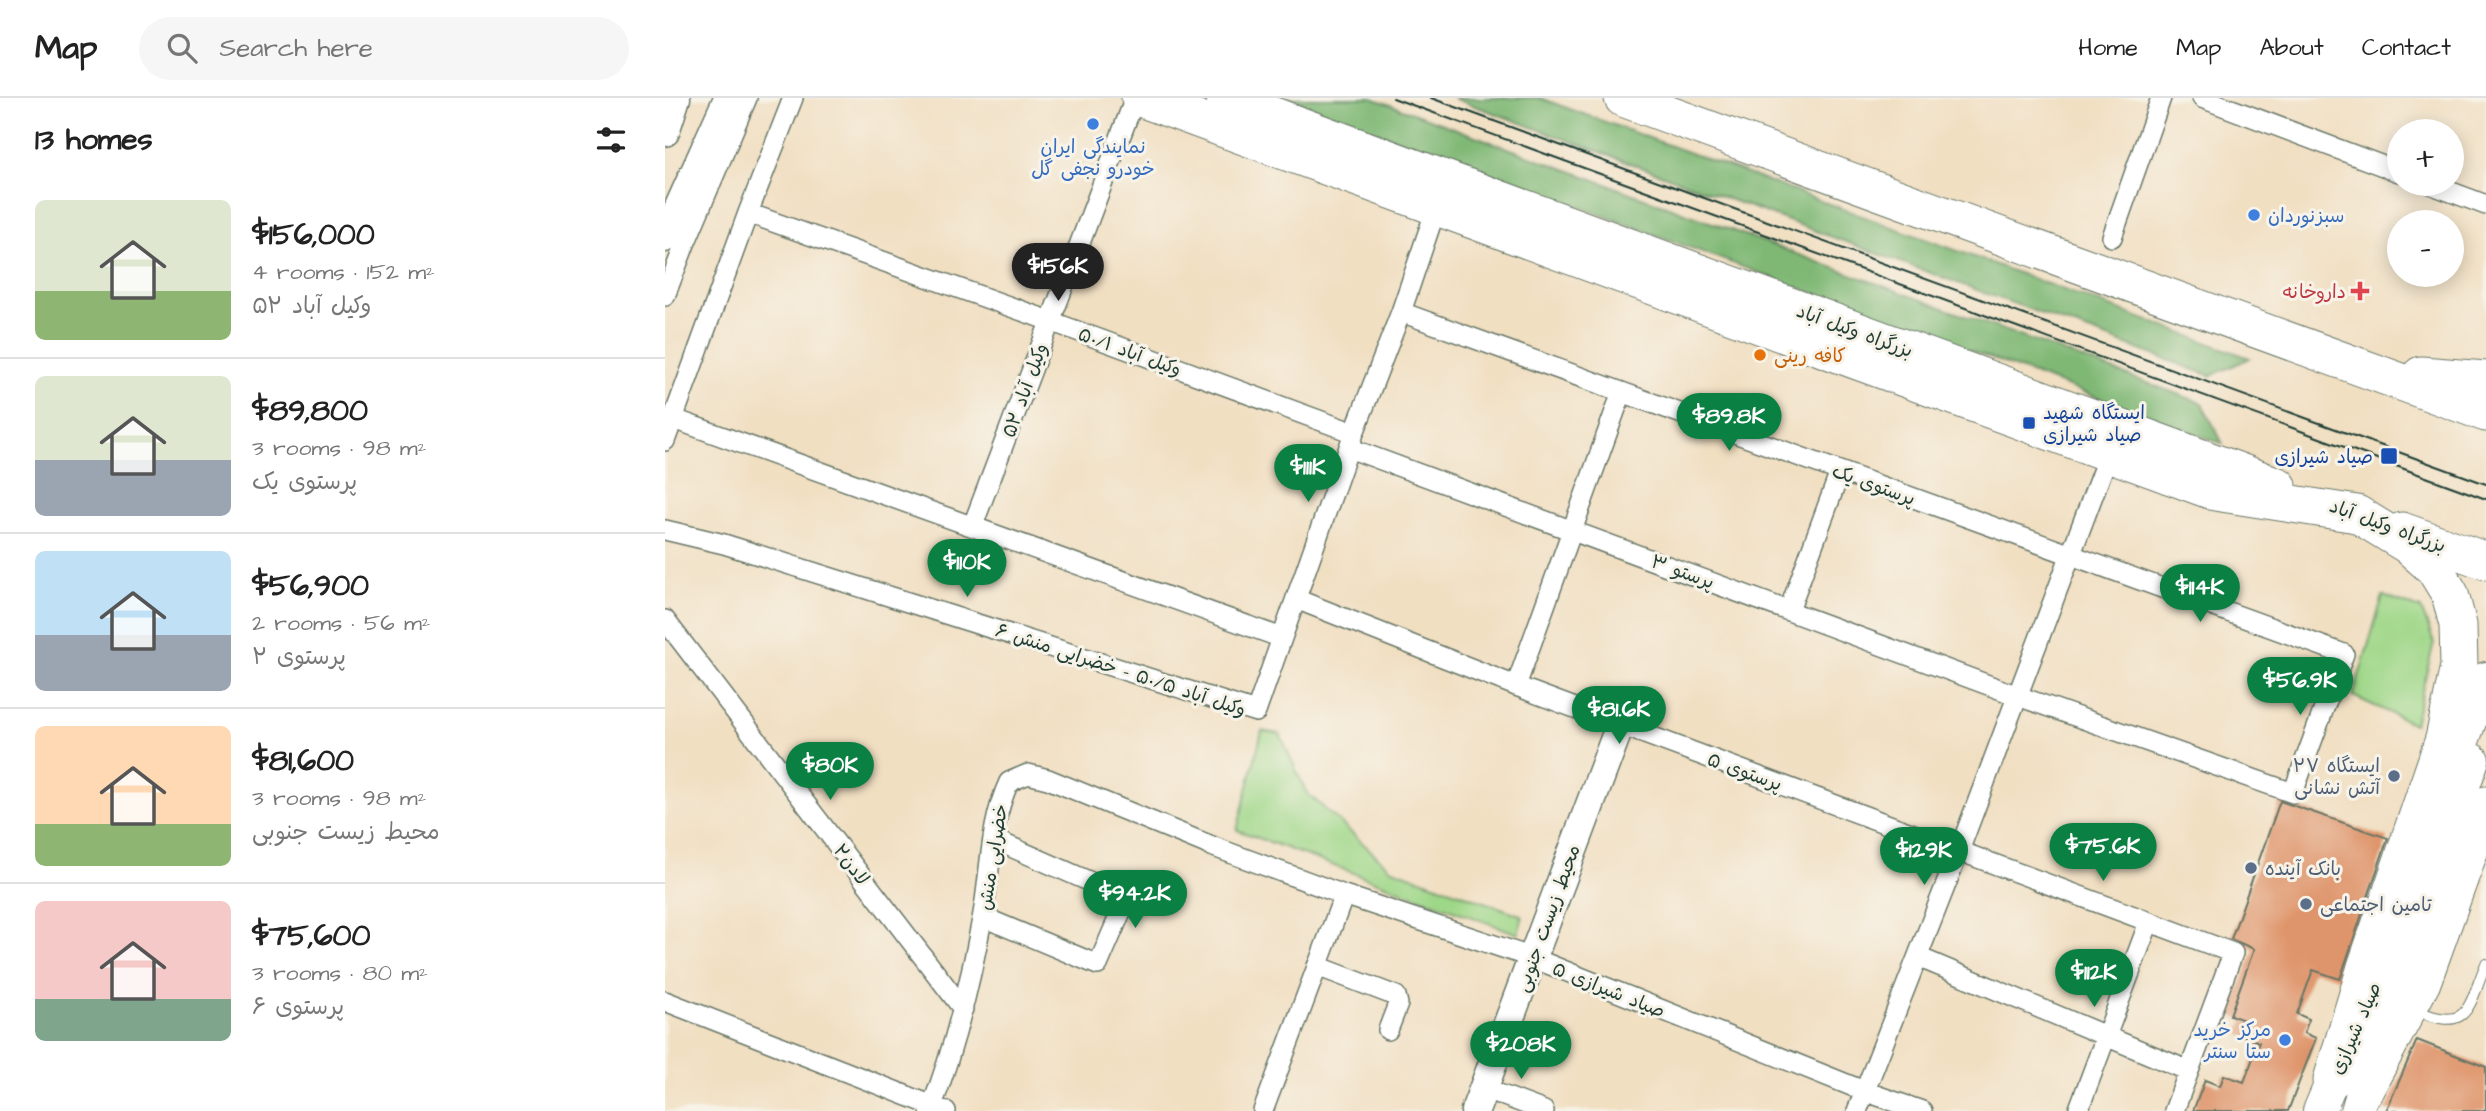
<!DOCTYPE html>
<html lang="en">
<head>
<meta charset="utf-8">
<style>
  :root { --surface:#fff; --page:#f6f6f6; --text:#222; --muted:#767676; --line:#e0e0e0; --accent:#0b8043 }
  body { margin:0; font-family:"Architects Daughter","Playpen Sans Arabic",sans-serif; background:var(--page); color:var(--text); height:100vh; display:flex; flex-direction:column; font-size:26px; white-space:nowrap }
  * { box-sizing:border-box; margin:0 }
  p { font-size:23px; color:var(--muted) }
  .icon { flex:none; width:38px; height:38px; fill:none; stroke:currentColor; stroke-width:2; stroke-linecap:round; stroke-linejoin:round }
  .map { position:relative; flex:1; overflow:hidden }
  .panel { display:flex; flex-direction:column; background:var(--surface); width:665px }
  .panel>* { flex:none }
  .fabs { position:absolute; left:1722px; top:21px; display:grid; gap:14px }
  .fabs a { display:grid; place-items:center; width:77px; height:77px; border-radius:50%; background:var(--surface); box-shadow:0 4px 18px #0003; font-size:35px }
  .price { position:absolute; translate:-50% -60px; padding:0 16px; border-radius:24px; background:var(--accent); color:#fff; font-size:23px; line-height:46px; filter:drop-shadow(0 2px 4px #0008) }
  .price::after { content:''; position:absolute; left:50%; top:42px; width:21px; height:16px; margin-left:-10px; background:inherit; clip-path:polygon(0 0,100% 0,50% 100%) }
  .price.active { background:#222; color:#fff }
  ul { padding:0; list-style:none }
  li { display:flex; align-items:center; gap:21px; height:175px; padding:0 35px }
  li+li { border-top:2px solid var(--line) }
  li span { display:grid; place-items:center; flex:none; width:196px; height:140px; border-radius:10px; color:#555 }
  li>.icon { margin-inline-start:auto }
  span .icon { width:84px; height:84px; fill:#fffc; stroke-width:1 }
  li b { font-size:30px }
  h2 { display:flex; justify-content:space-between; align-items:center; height:84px; padding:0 35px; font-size:30px }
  header { display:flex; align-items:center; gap:42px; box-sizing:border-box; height:98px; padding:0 35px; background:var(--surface); border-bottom:2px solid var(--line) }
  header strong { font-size:33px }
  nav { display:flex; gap:38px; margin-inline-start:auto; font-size:24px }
  .search { width:490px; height:63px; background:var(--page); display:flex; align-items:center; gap:18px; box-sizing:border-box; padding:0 24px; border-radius:38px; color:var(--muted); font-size:26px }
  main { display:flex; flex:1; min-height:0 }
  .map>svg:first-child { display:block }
  .green { fill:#9fd788; stroke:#5f8a5e; stroke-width:2 }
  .forest { fill:#7fb874; stroke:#4f7a54; stroke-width:2 }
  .building { fill:#df956c }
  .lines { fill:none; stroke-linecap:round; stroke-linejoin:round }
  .lane-casing { stroke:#687666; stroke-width:12 }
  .street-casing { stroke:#687666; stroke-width:22 }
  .secondary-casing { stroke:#687666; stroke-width:31 }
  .primary-casing { stroke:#687666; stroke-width:34 }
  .highway-casing { stroke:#687666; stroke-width:39 }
  .lane { stroke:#fff; stroke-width:10 }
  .street { stroke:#fff; stroke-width:19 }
  .secondary { stroke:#fff; stroke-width:28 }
  .primary { stroke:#fff; stroke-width:32 }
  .highway { stroke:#fff; stroke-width:37 }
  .tram { stroke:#1f3d34; stroke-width:2 }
  .shop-dot { fill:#3f7fe0; stroke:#f7f3e8; stroke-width:2.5 }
  .health-dot { fill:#e0444e; stroke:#f7f3e8; stroke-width:2.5 }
  .food-dot { fill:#e8710a; stroke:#f7f3e8; stroke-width:2.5 }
  .transit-dot { fill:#1a4fb4; stroke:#f7f3e8; stroke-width:2.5 }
  .service-dot { fill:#5c6f8a; stroke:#f7f3e8; stroke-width:2.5 }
  .labels { text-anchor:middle; stroke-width:6; stroke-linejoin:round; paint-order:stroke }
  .shop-label { font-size:19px; fill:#366cbe; stroke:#f7f3e8 }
  .health-label { font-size:19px; fill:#be3a42; stroke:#f7f3e8; text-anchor:end }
  .street-label { font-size:19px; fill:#1f3d34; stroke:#f7f3e8 }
  .food-label { font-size:19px; fill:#c56008; stroke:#f7f3e8; text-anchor:start }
  .transit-label { font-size:19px; fill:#164399; stroke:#f7f3e8; text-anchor:start }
  .service-label { font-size:19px; fill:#4e5e75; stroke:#f7f3e8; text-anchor:start }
</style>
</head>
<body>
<header>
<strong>Map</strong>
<div class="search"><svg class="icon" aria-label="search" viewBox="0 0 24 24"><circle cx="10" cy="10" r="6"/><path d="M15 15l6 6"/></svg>Search here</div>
<nav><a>Home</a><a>Map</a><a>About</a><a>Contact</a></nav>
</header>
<main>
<section class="panel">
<h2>13 homes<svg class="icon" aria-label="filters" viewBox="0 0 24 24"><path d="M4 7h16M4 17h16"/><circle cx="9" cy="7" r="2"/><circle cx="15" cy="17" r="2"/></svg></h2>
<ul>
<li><span style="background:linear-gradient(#dfe7d0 65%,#8fb573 0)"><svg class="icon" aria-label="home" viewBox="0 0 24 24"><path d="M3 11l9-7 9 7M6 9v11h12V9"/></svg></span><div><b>$156,000</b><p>4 rooms · 152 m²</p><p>۵۲ وکیل آباد</p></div></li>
<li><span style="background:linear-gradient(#dfe7d0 60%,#9aa5b1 0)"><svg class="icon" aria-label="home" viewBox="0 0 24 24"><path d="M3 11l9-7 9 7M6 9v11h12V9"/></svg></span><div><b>$89,800</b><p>3 rooms · 98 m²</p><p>پرستوی یک</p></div></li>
<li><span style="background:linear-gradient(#bfe0f5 60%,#9aa5b1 0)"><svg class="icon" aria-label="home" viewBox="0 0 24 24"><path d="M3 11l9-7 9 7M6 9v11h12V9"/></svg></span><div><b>$56,900</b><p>2 rooms · 56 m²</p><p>پرستوی ۲</p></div></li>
<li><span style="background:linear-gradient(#ffd9b3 70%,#8fb573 0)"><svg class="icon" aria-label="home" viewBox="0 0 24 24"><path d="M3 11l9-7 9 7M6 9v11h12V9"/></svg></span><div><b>$81,600</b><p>3 rooms · 98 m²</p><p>محیط زیست جنوبی</p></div></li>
<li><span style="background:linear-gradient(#f6c9c9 70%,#7fa58c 0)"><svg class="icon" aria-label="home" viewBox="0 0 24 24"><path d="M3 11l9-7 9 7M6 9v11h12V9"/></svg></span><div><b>$75,600</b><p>3 rooms · 80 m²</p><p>پرستوی ۶</p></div></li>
</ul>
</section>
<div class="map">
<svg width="1821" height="1013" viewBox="0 0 1821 1013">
  <rect width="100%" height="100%" fill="#f7f3e8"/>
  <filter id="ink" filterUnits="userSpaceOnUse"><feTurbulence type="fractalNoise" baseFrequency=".0143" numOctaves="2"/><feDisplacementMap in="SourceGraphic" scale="14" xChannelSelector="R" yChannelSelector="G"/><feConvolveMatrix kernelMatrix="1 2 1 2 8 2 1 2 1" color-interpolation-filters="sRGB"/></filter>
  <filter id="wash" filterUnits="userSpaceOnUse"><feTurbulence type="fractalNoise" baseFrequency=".00686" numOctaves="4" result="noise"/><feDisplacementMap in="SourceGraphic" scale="28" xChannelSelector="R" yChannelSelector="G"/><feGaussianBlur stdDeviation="1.57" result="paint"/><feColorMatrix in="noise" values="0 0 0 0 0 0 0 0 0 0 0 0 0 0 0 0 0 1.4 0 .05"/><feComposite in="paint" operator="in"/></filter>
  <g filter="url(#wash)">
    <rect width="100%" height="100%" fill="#f1dfc2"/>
    <path class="green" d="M1718,498L1756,511L1769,544L1749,626L1688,598Z
      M597,633L615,636L641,694L725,770L858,818L853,836L572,732Z"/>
    <path class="forest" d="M619,0H707L1537,305L1558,346Z
      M788,0H875L1585,260L1546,278Z"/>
    <g id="blocks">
      <path class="building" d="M1615,703L1723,740L1675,881L1648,872L1632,916L1644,921L1639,935L1651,940L1623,1013H1528L1540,982L1555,988L1559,977L1579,984L1594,944L1573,936L1579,922L1565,917L1589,851L1566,841Z
        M1752,942L1821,969V1013H1721Z"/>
    </g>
  </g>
  <g filter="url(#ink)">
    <use href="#blocks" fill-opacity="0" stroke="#687666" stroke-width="2"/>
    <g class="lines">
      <g class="lane-casing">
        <path id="lane" d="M1750,912C1805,935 1802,911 1821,866"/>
      </g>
      <g class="street-casing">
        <path id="street" d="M1537,0L1734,74
          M1765,86L1821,107
          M83,115L385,223L689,335
          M1447,139L1496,0
          M0,198L20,146L82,0
          M9,321L617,540
          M0,343L83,115L128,0
          M684,350L1353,598L1628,695L1679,556L736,214
          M308,427L470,0
          M0,432L59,446L591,614L689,335L736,214L772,108
          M631,501L851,588L1568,855L1509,1013
          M1124,512L1175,374
          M0,522L298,911
          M851,588L957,294
          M318,819L433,867L462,800L328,741
          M1253,859L1524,973
          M652,868L731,898L733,906L723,932
          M0,903L281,1013
          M818,990L879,1013
          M265,1013C289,952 305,886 317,821C326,775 324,727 344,684L363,676L383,681L549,749L679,797L868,860L1199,993L1257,1013
          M598,1013L679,797
          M1192,1013L1294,753L1444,355
          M1413,1013L1484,824"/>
      </g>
      <g class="secondary-casing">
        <path id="secondary" d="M0,34L11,0
          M0,140L63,0
          M810,1013L955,627"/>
      </g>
      <g class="primary-casing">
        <path id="primary" d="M1783,684L1821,580
          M1654,1013L1676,961
          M1692,1013L1727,892L1808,662"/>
      </g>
      <g class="highway-casing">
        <path id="highway" d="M475,0L1550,394L1692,416L1744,448L1769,470L1785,496L1793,527L1794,568L1779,641L1701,869L1667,982
          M560,0L1613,388
          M958,0L1821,315
          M1756,277L1821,282
          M1737,433L1821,463
          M1699,993L1757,884L1821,707"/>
      </g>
      <use href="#lane" class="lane"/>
      <use href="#street" class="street"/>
      <use href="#secondary" class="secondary"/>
      <use href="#primary" class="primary"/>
      <use href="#highway" class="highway"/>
      <path class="tram" d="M728,0L1821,401
        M766,0L1821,386"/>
    </g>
  </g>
  <g class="shop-dot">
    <circle cx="428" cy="26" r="7"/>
    <circle cx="1589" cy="117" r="7"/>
    <circle cx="1620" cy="942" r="7"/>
  </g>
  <path class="health-dot" d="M1691.5 182.5h7v7h7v7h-7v7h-7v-7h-7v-7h7z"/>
  <circle class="food-dot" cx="1095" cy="257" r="7"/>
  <g class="transit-dot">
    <rect x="1357" y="318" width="14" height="14" rx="3.5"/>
    <rect x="1715" y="349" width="18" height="18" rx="3.5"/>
  </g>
  <g class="service-dot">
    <circle cx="1729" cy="678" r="7"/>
    <circle cx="1586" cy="770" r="7"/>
    <circle cx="1641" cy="806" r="7"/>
  </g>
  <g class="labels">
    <g class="shop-label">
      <text x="428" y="55">نمایندگی ایران<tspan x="428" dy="22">خودرو نجفی گل</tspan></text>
      <text x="1603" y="124" text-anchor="start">سبزنوردان</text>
      <text x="1606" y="938" text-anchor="end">مرکز خرید<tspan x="1606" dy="22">ستا سنتر</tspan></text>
    </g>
    <g class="health-label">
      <text x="1681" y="200">داروخانه</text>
    </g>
    <g class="street-label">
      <text transform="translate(1190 232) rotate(20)" y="7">بزرگراه وکیل آباد</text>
      <text transform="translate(465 253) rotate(20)" y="7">وکیل آباد ۵۰/۱</text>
      <text transform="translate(359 292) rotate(-70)" y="7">۵۲ وکیل آباد</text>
      <text transform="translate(1209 386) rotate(20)" y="7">پرستوی یک</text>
      <text transform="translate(1723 427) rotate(20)" y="7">بزرگراه وکیل آباد</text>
      <text transform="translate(1018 473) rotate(20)" y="7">پرستو ۳</text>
      <text transform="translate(456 571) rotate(18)" y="7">وکیل آباد ۵۰/۵ - خضرایی منش ۶</text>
      <text transform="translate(1080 673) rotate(20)" y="7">پرستوی ۵</text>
      <text transform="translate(327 759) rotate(-81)" y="7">خضرایی منش</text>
      <text transform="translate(187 766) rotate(53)" y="7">لادن۲</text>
      <text transform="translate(882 820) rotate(-70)" y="7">محیط زیست جنوبی</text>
      <text transform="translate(944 891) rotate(22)" y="7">صیاد شیرازی ۵</text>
      <text transform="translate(1690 930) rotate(-66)" y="7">صیاد شیرازی</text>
    </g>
    <g class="food-label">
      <text x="1109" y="264">کافه رینی</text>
    </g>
    <g class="transit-label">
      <text x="1378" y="321">ایستگاه شهید<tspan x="1378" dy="22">صیاد شیرازی</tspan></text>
      <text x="1708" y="365" text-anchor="end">صیاد شیرازی</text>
    </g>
    <g class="service-label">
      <text x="1715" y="674" text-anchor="end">ایستگاه ۲۷<tspan x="1715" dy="22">آتش نشانی</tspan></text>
      <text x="1600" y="777">بانک آینده</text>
      <text x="1655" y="813">تامین اجتماعی</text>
    </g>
  </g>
</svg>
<div class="fabs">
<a>+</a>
<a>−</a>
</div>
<b class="price active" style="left:393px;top:205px">$156K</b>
<b class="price" style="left:1064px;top:355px">$89.8K</b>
<b class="price" style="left:643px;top:406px">$111K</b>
<b class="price" style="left:302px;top:501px">$110K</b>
<b class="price" style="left:1535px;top:526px">$114K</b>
<b class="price" style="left:1635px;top:619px">$56.9K</b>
<b class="price" style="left:954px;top:648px">$81.6K</b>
<b class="price" style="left:165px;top:704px">$80K</b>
<b class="price" style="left:1438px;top:785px">$75.6K</b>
<b class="price" style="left:1259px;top:789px">$129K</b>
<b class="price" style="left:470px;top:832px">$94.2K</b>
<b class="price" style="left:1429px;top:911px">$112K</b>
<b class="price" style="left:856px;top:983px">$208K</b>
</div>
</main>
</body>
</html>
